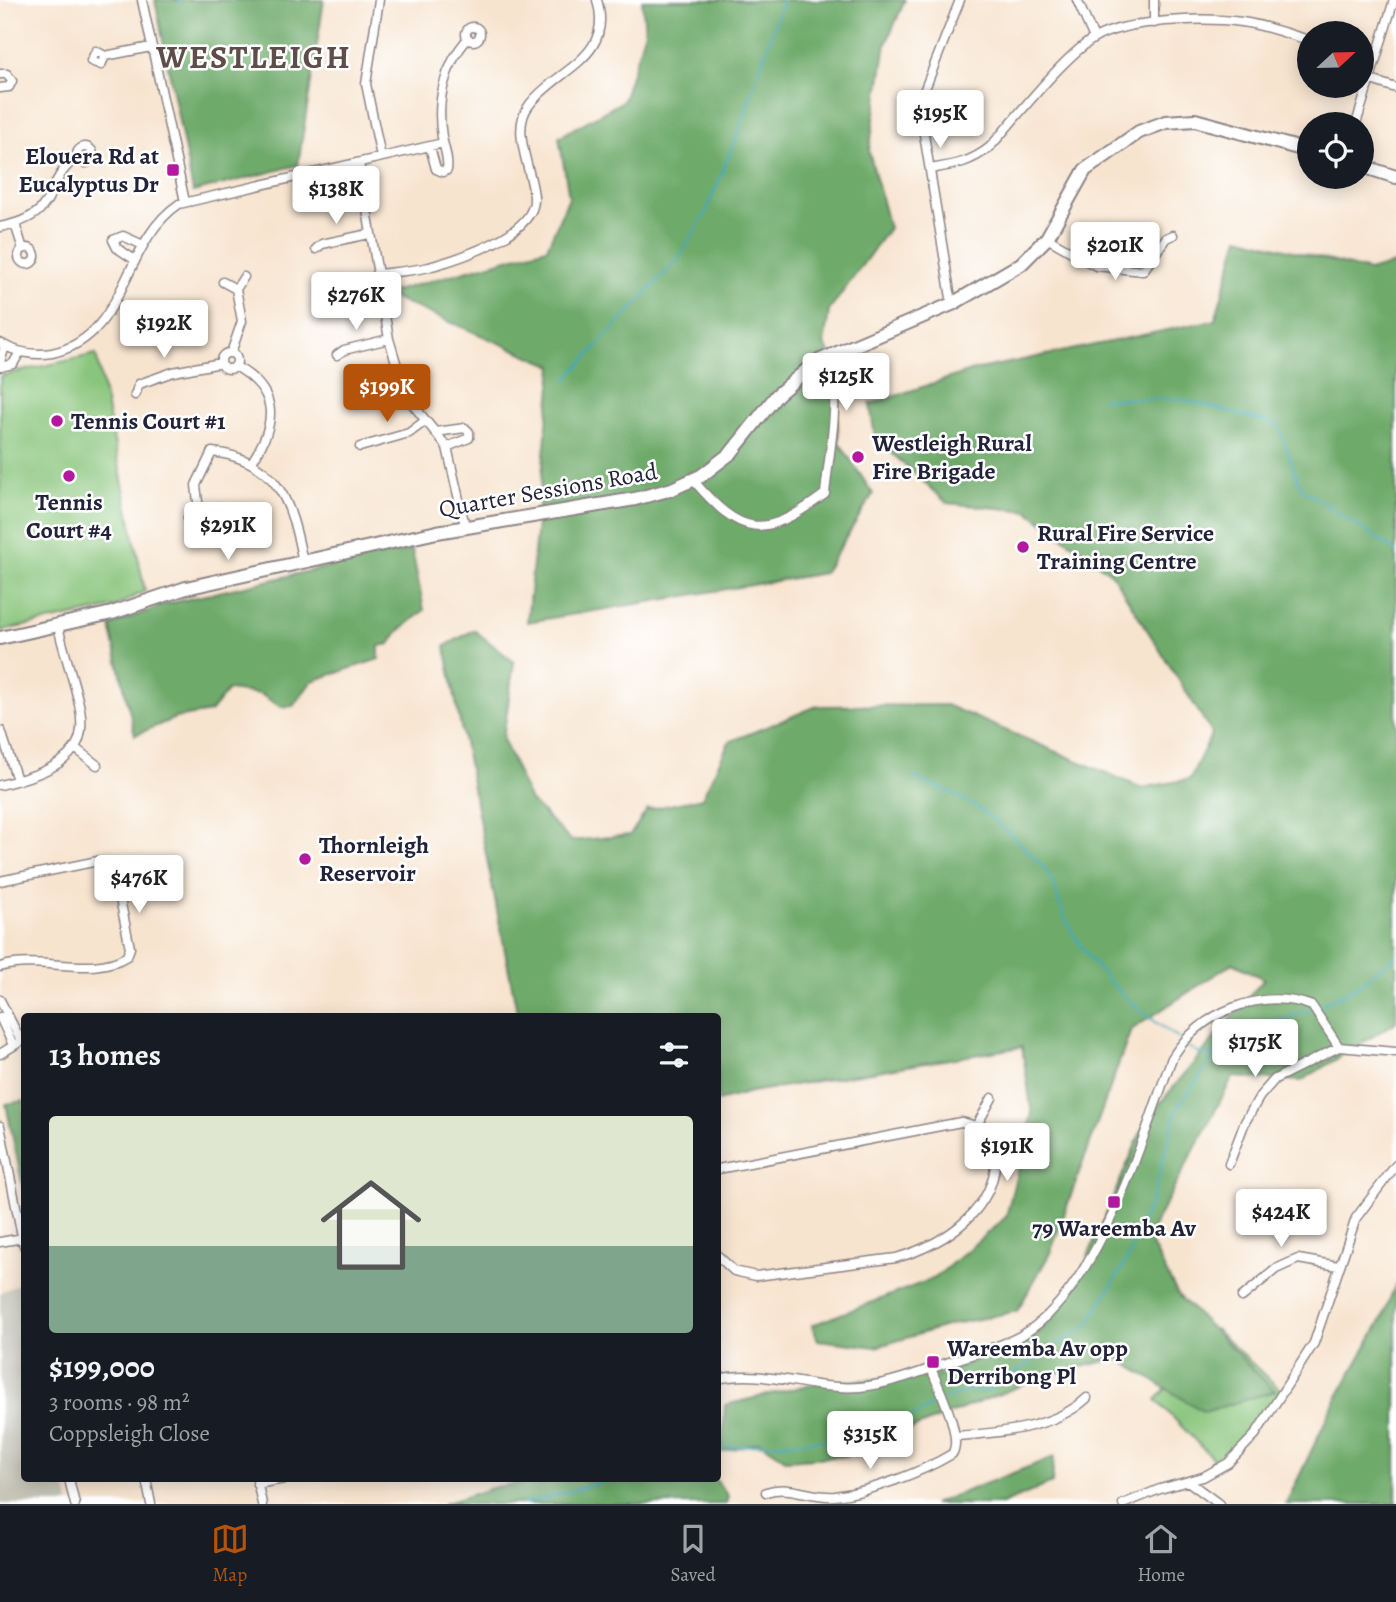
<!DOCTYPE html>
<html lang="en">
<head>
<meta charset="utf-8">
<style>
  :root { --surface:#171b24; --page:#242831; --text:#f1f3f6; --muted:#9ea1a6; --line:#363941; --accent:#b45309 }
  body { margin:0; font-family:Alegreya,serif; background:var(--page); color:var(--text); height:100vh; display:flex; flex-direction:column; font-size:26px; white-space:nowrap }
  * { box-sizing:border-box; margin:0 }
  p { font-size:23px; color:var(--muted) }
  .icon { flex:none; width:38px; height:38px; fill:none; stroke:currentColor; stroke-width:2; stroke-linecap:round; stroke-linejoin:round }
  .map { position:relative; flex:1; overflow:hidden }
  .side { position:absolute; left:21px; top:1013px; width:700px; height:469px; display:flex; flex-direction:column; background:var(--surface); border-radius:7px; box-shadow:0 4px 18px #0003 }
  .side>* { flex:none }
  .needle { width:46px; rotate:68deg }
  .tools { position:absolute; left:1297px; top:21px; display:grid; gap:14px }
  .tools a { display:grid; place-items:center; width:77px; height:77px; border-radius:50%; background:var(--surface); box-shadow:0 4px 18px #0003; font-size:35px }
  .price { position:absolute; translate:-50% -60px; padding:0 16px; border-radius:7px; background:#fff; color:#222; font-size:23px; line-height:46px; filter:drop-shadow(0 2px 4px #0008) }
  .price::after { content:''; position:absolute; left:50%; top:42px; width:21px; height:16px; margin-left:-10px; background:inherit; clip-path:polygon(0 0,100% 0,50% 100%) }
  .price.active { background:var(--accent); color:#fff }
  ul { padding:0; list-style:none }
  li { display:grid; align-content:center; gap:14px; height:371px; padding:0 28px }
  li span { display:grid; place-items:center; height:217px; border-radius:7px; color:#555 }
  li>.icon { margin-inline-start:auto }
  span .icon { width:126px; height:126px; fill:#fffc; stroke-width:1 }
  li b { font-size:30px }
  h2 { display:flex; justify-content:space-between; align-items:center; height:84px; padding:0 28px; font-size:30px }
  .tab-bar { display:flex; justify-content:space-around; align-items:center; height:98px; border-top:2px solid var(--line); background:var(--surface); font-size:19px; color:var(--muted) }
  .tab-bar a { display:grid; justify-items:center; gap:4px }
  .tab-bar .active { color:var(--accent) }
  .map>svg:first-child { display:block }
  .industrial { fill:#c6c5b8 }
  .green { fill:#89c57b; stroke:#56745b; stroke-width:2 }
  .forest { fill:#6eaa6b; stroke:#486653; stroke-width:2 }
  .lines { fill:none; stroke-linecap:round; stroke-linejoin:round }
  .stream { stroke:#3ea9be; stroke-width:2 }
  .minor-casing { stroke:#8c8385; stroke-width:11 }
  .secondary-casing { stroke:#8c8385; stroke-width:16 }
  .minor { stroke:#fff; stroke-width:8 }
  .secondary { stroke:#fff; stroke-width:12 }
  .poi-dot { fill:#b5179e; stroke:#fff; stroke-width:2.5 }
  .labels { text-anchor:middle; stroke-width:5; stroke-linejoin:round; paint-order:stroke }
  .poi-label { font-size:24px; font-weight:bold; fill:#22223b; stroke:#fff; text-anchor:start }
  .street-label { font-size:24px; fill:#22223b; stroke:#fff }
  .district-label { font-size:32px; font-weight:bold; letter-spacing:2px; fill:#5e4d48; stroke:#fff }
</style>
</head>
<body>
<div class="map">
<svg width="1396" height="1504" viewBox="0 0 1396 1504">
  <rect width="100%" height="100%" fill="#fff"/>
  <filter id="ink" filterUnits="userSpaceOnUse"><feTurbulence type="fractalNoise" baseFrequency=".0143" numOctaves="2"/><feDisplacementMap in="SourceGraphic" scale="14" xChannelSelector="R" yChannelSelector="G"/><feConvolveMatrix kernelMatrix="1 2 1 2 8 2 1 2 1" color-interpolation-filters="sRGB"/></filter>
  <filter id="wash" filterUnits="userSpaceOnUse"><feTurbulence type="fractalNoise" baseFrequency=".00686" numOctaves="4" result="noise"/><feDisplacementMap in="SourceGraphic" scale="28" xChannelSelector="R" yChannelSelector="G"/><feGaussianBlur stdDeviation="1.57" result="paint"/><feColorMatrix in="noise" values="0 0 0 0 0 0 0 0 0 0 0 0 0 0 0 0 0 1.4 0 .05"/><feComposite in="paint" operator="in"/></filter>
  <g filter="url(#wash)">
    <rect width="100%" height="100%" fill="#f7e4cf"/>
    <path class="industrial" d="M24,1282V1479H64L69,1504H0V1292Z"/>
    <path class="green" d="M96,354L145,591L115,607L0,631V376Z
      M1215,1329L1282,1391L1247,1436L1218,1464L1156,1400Z"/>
    <path class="forest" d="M155,0H324L298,165L193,192Z
      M642,0H905L886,44L869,151L889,228L829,311L824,344L833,358L839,442L873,494L824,573L527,622L553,366L384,294L547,248L569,197L559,137L623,101L645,31Z
      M1239,237L1369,271L1396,263V1022L1301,1081L1233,1077L1148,1237L1178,1295L1275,1391L1204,1412L1117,1358L1045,1376L844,1456L787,1460L759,1442L722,1452L725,1405L812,1384L943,1374L1038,1334L1072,1294L1146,1120L1264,979L1233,963L1131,1030L1050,1253L1017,1311L950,1325L876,1347L818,1340L812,1325L935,1278L1006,1217L1032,1113L1022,1047L751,1092L718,1101V1017H518L445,646L474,630L514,662L503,739L529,799L571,841L630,835L647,810L702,798L729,742L817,706L946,705L1142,788L1190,779L1212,733L1112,574L1028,511L947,503L875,438L870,404L974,370L1215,320Z
      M412,550L424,610L397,633L390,644L379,646V659L312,681L293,706L281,707L260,694L228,690L210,712L175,718L135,735L110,626L162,605L370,557Z
      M24,1101V1192L6,1104Z
      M1396,1283V1504H1286L1332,1407L1382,1319Z
      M1054,1457L1052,1483L1002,1504H933Z
      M546,1479H715L728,1496L726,1504H443L495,1487Z"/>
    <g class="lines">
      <path class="stream" d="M179,3L180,0
        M566,380L679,258L706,212L737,136L783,0
        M1102,399H1181L1278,425L1301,488L1396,551
        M912,777C962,795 986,810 1024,847C1031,855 1040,862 1046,870C1057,886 1058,904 1066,920C1090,969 1135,1010 1180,1039
        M1317,1007L1355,988L1396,955
        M1185,1045L1204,1056L1218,1051
        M947,1398L972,1390L986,1392L1087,1326L1128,1258L1154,1194L1177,1108L1220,1049L1266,1025L1312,1009
        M718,1448L864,1437L909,1419L942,1400
        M524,1504L614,1479"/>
    </g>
  </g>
  <g filter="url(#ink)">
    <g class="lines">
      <g class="minor-casing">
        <path id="minor" d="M142,0L185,202
          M379,0L366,84L381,157
          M1077,0L1094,38
          M1154,0V23
          M466 34a7 7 0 1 1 14 0a7 7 0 1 1-14 0Z
          M105,56L101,65L91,61L96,51L105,56L151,47
          M1362,56L1374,60
          M0,74H7L12,81L9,87L0,88
          M1368,79L1396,88
          M1356,124L1394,0
          M77 155a8 8 0 1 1 16 0a8 8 0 1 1-16 0Z
          M430,147L436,169L443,172L447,170C449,159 444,148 442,137C436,101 444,66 468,38
          M359,163L389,339L406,396L447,447L465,526
          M930,169C953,165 970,163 990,147C1016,118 1062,58 1093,39C1126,19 1204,17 1242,22C1265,25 1287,34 1309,40
          M15,224L23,249
          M0,227C64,214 40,185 77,157
          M1047,238L1096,266L1143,271L1166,238L1173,235
          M19 256a8 8 0 1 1 16 0a8 8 0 1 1-16 0Z
          M316,249L322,244L369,234
          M135,260L117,248L113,240L123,236L143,245
          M376,274C394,272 413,271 429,267C458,259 537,234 534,197C532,169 509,129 530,104C558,68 614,58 597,0
          M223,282L236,289
          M952,304L919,104L960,0
          M0,343C15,352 34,356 52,353C128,337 121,243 179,204L443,143
          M231,353L242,321L236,289L244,277
          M221 361a8 8 0 1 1 16 0a8 8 0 1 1-16 0Z
          M337,355L344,350L389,339
          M0,362L5,346
          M235,366C280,391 277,423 252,462
          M0,367L13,364L20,352
          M135,395L139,384L173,372L221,363
          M436,432L465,428L469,432V438L447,447
          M360,447L409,433L425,421
          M693,480C742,537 763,540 825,494C829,450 842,398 828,356
          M207,517L199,511L196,485L212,452C280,460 291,503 303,562
          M188,518L199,511
          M1,731L17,780
          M75,748L97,765
          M0,785C119,757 78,715 58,626
          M0,881L98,861L107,863L116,879L130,948L127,956C93,978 40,955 0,967
          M0,1000L21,1041
          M0,1017L13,1045
          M0,1054L18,1043
          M977,1125L992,1098
          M0,1126L24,1246
          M1229,1164L1245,1122L1260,1096L1275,1079L1339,1047L1396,1052
          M718,1169L961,1122C977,1125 993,1133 995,1151C1000,1208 945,1244 896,1258L756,1276L734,1271L718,1256
          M0,1242L23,1238
          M1242,1297L1276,1269L1298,1259L1338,1266
          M718,1379C765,1368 812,1391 860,1387C891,1384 923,1371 952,1361C975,1353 1001,1347 1022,1335C1100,1289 1141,1140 1172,1058C1200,1012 1261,987 1312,1006L1339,1047
          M956,1436C998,1433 1054,1429 1087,1398
          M69,1479L75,1504
          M146,1479L151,1504
          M257,1480L262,1504
          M1189,1482L1219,1504
          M257,1484L284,1479
          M766,1492C790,1484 811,1498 835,1496C870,1492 922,1472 952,1454C964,1437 938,1387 931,1368
          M1123,1504L1160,1489L1203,1477L1228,1463L1255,1435L1314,1343L1356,1218L1396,1165"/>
      </g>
      <g class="secondary-casing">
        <path id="secondary" d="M1362,166L1396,177
          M0,638L112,613L186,588L437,532L635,499L672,489L701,476L731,453L777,395L816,362L952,304L1021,264L1047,238L1085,170L1139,132L1166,122L1195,120L1309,151"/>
      </g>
      <use href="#minor" class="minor"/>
      <use href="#secondary" class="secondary"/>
    </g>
  </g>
  <g class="poi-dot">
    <rect x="166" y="163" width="14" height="14" rx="3.5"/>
    <circle cx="57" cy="421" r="7"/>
    <circle cx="858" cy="457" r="7"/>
    <circle cx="69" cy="476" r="7"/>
    <circle cx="1023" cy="547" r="7"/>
    <circle cx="305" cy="859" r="7"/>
    <rect x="1107" y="1195" width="14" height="14" rx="3.5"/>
    <rect x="926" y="1355" width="14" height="14" rx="3.5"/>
  </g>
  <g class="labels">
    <g class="poi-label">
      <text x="159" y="164" text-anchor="end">Elouera Rd at<tspan x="159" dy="28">Eucalyptus Dr</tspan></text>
      <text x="71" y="429">Tennis Court #1</text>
      <text x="872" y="451">Westleigh Rural<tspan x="872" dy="28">Fire Brigade</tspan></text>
      <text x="69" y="510" text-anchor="middle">Tennis<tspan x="69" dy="28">Court #4</tspan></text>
      <text x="1037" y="541">Rural Fire Service<tspan x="1037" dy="28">Training Centre</tspan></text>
      <text x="319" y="853">Thornleigh<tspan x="319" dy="28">Reservoir</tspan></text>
      <text x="1114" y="1236" text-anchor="middle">79 Wareemba Av</text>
      <text x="947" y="1356">Wareemba Av opp<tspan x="947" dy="28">Derribong Pl</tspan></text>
    </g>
    <g class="street-label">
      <text transform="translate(548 490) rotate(-10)" y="8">Quarter Sessions Road</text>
    </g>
    <g class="district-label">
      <text x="254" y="68">WESTLEIGH</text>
    </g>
  </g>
</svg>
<div class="tools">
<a><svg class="needle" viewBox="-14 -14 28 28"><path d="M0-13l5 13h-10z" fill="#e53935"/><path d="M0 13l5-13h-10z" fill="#9ea1a6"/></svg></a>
<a><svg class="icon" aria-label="locate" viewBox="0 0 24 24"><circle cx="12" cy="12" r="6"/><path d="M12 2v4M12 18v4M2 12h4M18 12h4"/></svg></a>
</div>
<b class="price" style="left:940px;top:150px">$195K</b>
<b class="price" style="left:336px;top:226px">$138K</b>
<b class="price" style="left:1115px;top:282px">$201K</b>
<b class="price" style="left:356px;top:332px">$276K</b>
<b class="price" style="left:164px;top:360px">$192K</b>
<b class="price" style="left:846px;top:413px">$125K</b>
<b class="price active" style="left:387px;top:424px">$199K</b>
<b class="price" style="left:228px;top:562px">$291K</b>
<b class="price" style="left:139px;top:915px">$476K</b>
<b class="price" style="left:1255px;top:1079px">$175K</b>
<b class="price" style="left:1007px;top:1183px">$191K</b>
<b class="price" style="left:1281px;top:1249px">$424K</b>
<b class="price" style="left:870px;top:1471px">$315K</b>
<section class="side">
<h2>13 homes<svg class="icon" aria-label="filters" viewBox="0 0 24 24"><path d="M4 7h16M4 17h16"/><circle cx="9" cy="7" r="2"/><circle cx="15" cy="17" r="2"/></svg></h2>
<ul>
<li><span style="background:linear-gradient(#dfe7d0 60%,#7fa58c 0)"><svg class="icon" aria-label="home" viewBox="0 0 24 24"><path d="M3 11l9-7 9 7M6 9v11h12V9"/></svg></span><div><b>$199,000</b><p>3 rooms · 98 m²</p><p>Coppsleigh Close</p></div></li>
</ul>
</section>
</div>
<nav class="tab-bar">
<a class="active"><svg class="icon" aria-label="map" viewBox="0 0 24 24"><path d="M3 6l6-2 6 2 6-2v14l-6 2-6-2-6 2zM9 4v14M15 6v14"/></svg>Map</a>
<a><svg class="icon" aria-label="saved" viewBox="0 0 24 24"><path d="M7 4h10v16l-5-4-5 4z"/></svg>Saved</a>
<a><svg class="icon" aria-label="home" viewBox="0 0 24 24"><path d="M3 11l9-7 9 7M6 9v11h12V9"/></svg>Home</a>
</nav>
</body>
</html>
